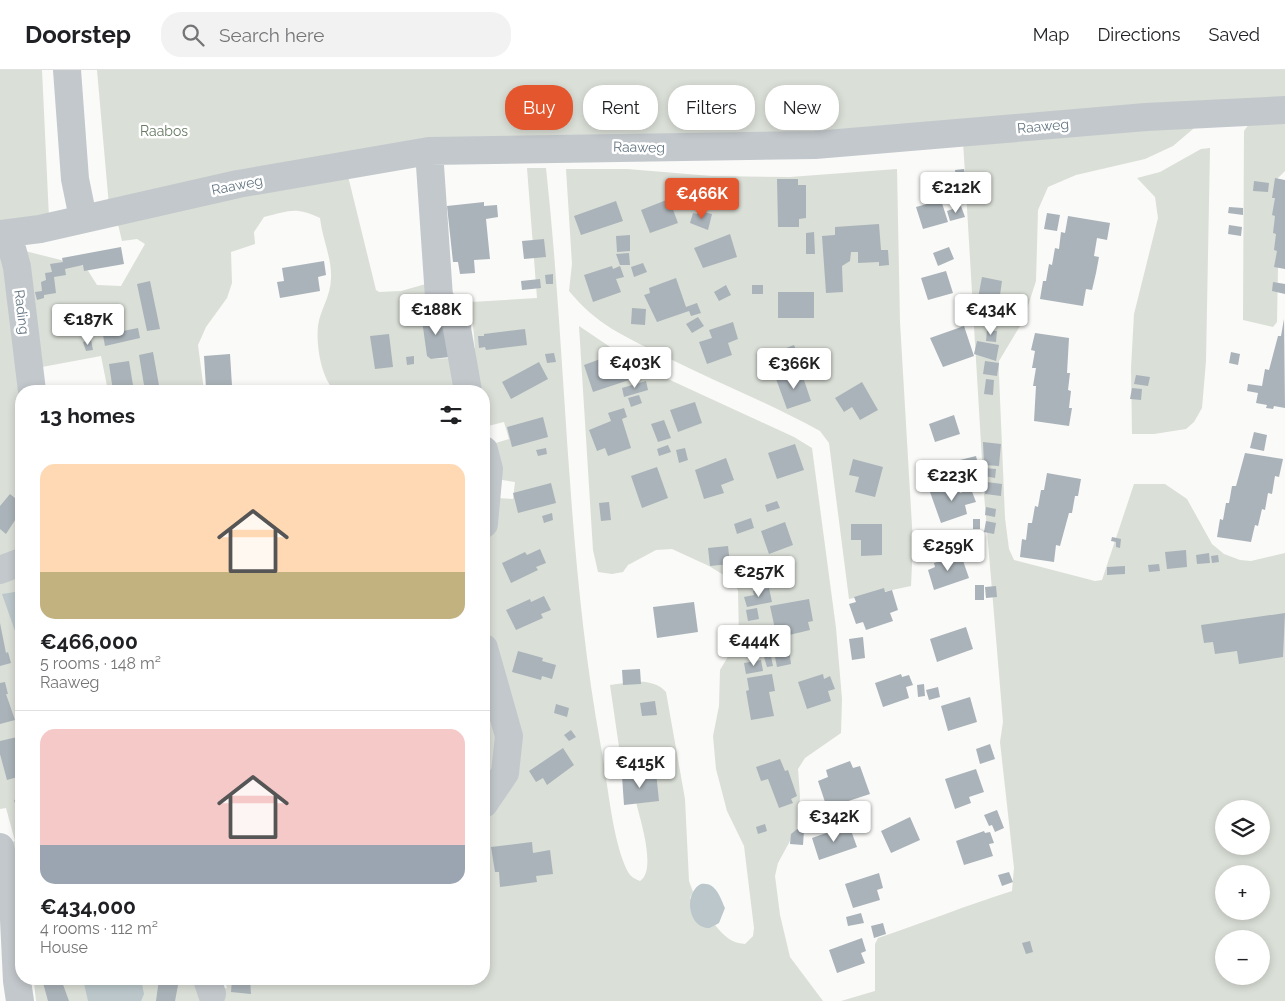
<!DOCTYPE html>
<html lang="en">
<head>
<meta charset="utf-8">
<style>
  :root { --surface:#fff; --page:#f2f2f2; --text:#202124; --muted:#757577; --line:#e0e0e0; --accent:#e4572e }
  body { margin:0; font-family:Raleway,sans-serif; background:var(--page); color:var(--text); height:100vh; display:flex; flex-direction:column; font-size:19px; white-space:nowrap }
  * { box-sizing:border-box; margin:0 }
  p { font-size:16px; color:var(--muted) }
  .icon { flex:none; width:28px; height:28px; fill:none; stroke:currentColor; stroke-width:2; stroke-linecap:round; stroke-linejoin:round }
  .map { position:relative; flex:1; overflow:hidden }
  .panel { position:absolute; left:15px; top:315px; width:475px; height:600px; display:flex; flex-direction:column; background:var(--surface); border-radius:20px; box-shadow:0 2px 8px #0003 }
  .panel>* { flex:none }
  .guide { position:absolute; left:505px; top:15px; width:475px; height:45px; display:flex; gap:10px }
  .buttons { position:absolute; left:1215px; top:730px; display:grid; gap:10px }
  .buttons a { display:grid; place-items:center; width:55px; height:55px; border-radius:50%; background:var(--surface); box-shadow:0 2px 8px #0003; font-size:25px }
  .price { position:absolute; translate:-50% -42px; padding:0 11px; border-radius:5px; background:#fff; color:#222; font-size:16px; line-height:32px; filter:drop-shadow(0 1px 2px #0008) }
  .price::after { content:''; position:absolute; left:50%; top:30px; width:15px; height:11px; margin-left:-8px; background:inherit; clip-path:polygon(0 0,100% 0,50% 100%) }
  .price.active { background:var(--accent); color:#fff }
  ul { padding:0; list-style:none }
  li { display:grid; align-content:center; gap:10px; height:265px; padding:0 25px }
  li+li { border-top:1px solid var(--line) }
  li span { display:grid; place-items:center; height:155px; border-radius:15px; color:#555 }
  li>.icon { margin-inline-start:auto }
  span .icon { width:90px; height:90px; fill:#fffc; stroke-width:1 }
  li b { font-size:21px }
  h2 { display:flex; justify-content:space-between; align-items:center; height:60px; padding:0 25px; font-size:21px }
  .tag { padding:0 18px; border-radius:20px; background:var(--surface); box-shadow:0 2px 8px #0003; font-size:18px; line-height:45px }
  .tag.active { background:var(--accent); color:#fff }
  header { display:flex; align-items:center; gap:30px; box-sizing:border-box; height:70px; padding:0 25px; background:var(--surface); border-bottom:1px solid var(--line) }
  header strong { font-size:24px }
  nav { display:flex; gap:28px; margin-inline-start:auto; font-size:18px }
  .search { width:350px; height:45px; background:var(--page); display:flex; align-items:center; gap:12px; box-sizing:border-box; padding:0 18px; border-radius:20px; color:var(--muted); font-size:19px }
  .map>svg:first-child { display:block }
  .green { fill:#dadfd7; fill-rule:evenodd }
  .water { fill:#bbc7cb }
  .building { fill:#aab3b9 }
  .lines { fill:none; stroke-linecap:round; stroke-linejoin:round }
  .minor { stroke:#c3c8cc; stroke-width:28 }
  .labels { text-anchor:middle; stroke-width:5; stroke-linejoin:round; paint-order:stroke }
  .street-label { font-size:14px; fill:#657683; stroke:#fff }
  .park-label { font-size:14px; fill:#687a64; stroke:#fff }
</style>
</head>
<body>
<header>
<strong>Doorstep</strong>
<div class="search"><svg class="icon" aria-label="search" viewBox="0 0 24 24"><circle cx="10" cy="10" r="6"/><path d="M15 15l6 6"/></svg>Search here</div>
<nav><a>Map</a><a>Directions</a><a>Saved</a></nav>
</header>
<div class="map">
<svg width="1285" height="931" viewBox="0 0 1285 931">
  <rect width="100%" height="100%" fill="#fafaf8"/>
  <path class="green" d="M0,0H42L49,148L0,156Z
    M97,0H1285V32L1194,36L1193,59L1173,76L1145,89L1076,105L1048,117L1038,140L1036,211L1023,251L999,291V305L1005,448L1009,479L1014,490L1095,511L1102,510L1134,414H1165L1187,429L1212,474L1224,484L1240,490L1251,491L1285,483V931H841L875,921V874L878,868C923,853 967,835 1012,821L1014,798L1000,672L1003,652L984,424L962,54L828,66L624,69L109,136ZM1224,739H1261V776H1224ZM1224,804H1261V841H1224ZM1224,869H1261V906H1224Z
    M1285,49V101L1278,108L1276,164L1278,197L1277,252L1273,257L1243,250L1244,61L1249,54Z
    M1210,78L1206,291L1202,338L1194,352L1186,359L1154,364H1132L1131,298L1134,244L1158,148L1155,127L1137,108L1160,102L1201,79Z
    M527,98H546C567,291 566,486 601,677C608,713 612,771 628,802C631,807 635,809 640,811C657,800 640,749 636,732H627L610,615C628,613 652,606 666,622L685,729L689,811L693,822L690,828L710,858L715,855C724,866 731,873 745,874L753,866L754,858L744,776L727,741L716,699L713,666L719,636L720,600L739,568L738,521L735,512L709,496L672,479L656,480L628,495L623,502L612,504L598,502L593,480L579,256L628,289L657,304L794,367L812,378L836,558L842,629L841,663L805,688L798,699L800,727L797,758L778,793L775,806L780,845L790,887L823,931H36L34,912L24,914V909H183L184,912L200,909L218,920L227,918L225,909H484V745L503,720L492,582L484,544V489L496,428L513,429L515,412L496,409L489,375L509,369L504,352L484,357V321H476L466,284L475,278L471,232L537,228Z
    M566,99H627L712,106L790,107L897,99L900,252L913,473L911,516L849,529L829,373L820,361C769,333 714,311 662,285C624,266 597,255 569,221L572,194Z
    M347,102L376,220L379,222L401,221L433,212L440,104L431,289L453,288L461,321H335C321,308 316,275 318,256C320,240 331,226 331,208C332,188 322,168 320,148C296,136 288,141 264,147L254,162L255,174L231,182L232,213L227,228L206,257L198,275L204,321H108L101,286L42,297L21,180L85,196L97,215L121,216L145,174L137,169L122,171L117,150Z
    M0,187L8,198L21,321V485L0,493Z
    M21,499V795L20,793L12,795L6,775L15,771L6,738L0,739V507Z
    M484,603L502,662L500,700L484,723Z"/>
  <path class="water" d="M21,521V578L2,524Z
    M701,814C716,812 720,827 725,838L719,853L710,858C688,859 683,823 701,814Z
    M83,909H141L144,924L141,931H88Z"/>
  <path class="building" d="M964,99L968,123L958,124L955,100Z
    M1275,108L1285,110V199L1274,197L1277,181L1274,180L1276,164L1273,163L1275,146L1272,145L1275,128H1272Z
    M777,109H798V115H806V148L799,149V157H778Z
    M1254,111L1269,113L1268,122L1253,121Z
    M669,129L678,153L650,163L641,140Z
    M941,130L948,152L923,159L916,137Z
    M616,131L623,151L581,165L574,146Z
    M484,132V136L497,135L498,147L486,149L490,189L474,190L475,203L460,204L458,192H453L447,136Z
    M961,136L965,147L950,151L947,141Z
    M1229,137L1243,138V145L1228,143Z
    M698,141L712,144L708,160L690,153L693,143L697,144Z
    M1047,143L1060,145L1057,161L1044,159Z
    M1068,146L1110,153L1107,170L1097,168L1094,186L1099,187L1096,203L1092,220L1086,219L1083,236L1040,229L1043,211H1046L1049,194L1052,195L1055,178L1059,179L1061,162L1065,163Z
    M879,154L881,180H888L889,195L879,196V192L858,193V182H851L850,191L842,196L843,222L826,223L822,166L835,165V157Z
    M1229,155L1242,157L1241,166L1228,164Z
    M814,162L815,184H806V163Z
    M730,164L737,187L703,198L694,178Z
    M630,165V181L617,182L616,166Z
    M544,169L546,187L524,189L522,171Z
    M121,177L124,194L84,201L83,195L65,199L66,205L54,207L56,223L44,225V228L37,230L35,222L42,221L41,212L46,210L45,203L52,202L50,194L63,192L62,188Z
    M949,177L954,189L938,196L933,183Z
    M629,183L630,195H620L616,184Z
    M324,191L326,205L318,207L320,221L280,228L277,212L284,211L282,198Z
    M643,193L647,202L634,207L631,197Z
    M612,196L613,199L620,196L624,207L616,209L621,222L593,232L584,205Z
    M946,201L953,223L928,230L921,208Z
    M553,204V214H546L545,205Z
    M982,207L1002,211L999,232L978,228Z
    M676,208L686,237L697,233L701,243L691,246L689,241L657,252L644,225L650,223L649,218Z
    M540,209L541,218L522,220L521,211Z
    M150,211L160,259L147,261L137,214Z
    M1273,212L1285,214V224L1272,221Z
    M726,215L731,225L719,231L714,222Z
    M752,215H763V224H752Z
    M778,222H814V248H778Z
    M632,238L646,239L645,255L631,254Z
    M444,243L450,287L431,289L427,286L422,250L426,249V245Z
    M698,247L704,256L692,263L686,254Z
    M1284,249L1285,338L1274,336L1273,339L1266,338L1267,335L1256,333L1258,323L1247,321L1248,314L1262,316L1265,299L1269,300L1278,266H1281Z
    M733,252L738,269L728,273L732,285L707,294L699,272L712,268L709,260Z
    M964,256L974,286L943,297L930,268Z
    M138,258L140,268L105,276L103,265Z
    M525,259L527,275L486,280L485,277L479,278L478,266H484V264Z
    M987,260L997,261L996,272L986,271Z
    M1035,263L1069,268L1067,303H1070L1068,320L1071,321L1069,338H1072L1069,356L1034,351L1036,316H1033L1036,298H1032L1035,281L1031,280Z
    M389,264L393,297L375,299L370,266Z
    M91,270L93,280L86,281L83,272Z
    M977,271L999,275L996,291L974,284Z
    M794,275L801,292L786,297L781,280Z
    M153,282L160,321H145L139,285Z
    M1231,282L1240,284L1238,295L1229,293Z
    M554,283L556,292L547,293L545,284Z
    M230,284L232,316L206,318L204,286Z
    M614,284L618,296L624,294L629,310L593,322L584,295Z
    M414,286V294L407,295L406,287Z
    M129,291L134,321H113L109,294Z
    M985,291L999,293L997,306L983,304Z
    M539,292L548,309L511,329L502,312Z
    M801,301L811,331L787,339L776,309Z
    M1136,305L1150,307L1148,316L1134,314Z
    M986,309L994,310L993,325L984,324Z
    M646,311L648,320L624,327L622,318Z
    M862,312L878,340L860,350L852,337L844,342L835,328Z
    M1132,318L1142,319L1141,330L1130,329Z
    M639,325L642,333L631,337L628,328Z
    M695,332L702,353L678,362L670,340Z
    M624,338L627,347L622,349L631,378L608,386L605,378L597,381L589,360L611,351L608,343Z
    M954,345L960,364L935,372L929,354Z
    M543,347L548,367L512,377L507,357Z
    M664,350L671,368L658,372L651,354Z
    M1254,362L1267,365L1264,381L1250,378Z
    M983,372L1001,374L999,396L984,395Z
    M795,374L804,400L777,409L768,383Z
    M668,375L671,382L659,386L657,379Z
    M546,378L547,384L538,386L536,380Z
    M685,378L688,390L679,393L676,380Z
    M1245,383L1283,389L1279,407L1275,406L1272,424L1268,423L1265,440L1262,439L1258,456L1255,455L1251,472L1217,467L1220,449L1223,450L1226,433H1229L1232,416H1236Z
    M976,386L980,402L964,406L960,390Z
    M726,388L734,410L721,415L724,423L704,429L695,400Z
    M853,389L883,397L875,427L855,422L859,407L849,405Z
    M657,397L668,428L642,438L631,406Z
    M985,398L996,399L995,408L984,406Z
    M1047,403L1081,409L1078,426H1075L1072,443H1069L1060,476L1056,475L1054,492L1020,487L1022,469L1026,470L1028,453H1032L1035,436L1038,437L1041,420H1044Z
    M987,412L1002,414L1001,426L985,424Z
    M551,413L556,433L518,443L513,423Z
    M957,413L960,423L971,419L976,432L965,435L967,444L941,453L930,422Z
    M10,424L21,433V441L6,464L0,459V436Z
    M777,431L780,438L767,442L765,435Z
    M609,432L611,450L601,451L599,433Z
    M986,437L996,439L995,447L985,445Z
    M552,443L553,450L544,453L542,446Z
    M751,448L754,458L737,464L734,454Z
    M973,449H980V459H973Z
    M986,451L996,453L994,464L984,462Z
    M785,452L793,475L769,484L761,461Z
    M851,454H882V485L861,486V470H851Z
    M978,460L984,480L967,484L962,465Z
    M1112,467L1121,469L1120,478L1116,477V472L1111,471Z
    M728,476L730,494L710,496L708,478Z
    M540,479L546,493L536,497L538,500L511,513L502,493L525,482L527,485Z
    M1186,480L1187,497L1167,499L1165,482Z
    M1209,483L1210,493L1197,494L1196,485Z
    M961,485L969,508L934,520L928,500L935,497L934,493Z
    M1218,485L1219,492L1212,493L1211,486Z
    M1159,494L1160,501L1149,502L1148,495Z
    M1125,496V504L1107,505V497Z
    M975,515H984V530H975Z
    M996,516L997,527L986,528L985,517Z
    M769,518L772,532L747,537L744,527L754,525L753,521Z
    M884,518L885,522L892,520L898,540L890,543L893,551L866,560L863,552L856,554L849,534L856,532L854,527Z
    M544,526L551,540L541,544L543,548L516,560L506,540L530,529L531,532Z
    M809,529L813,551L808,552L810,560L785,566L783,557L775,559L770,536Z
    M694,532L698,562L657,568L653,537Z
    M757,538L759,549L748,551L746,540Z
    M1285,543L1283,587L1239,594L1237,581L1215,584L1213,572L1204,573L1201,555Z
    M0,553L6,583L8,582L11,593L0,596Z
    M966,557L973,579L937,592L930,569Z
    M863,567L865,588L852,590L849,569Z
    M789,579L791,594L777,597L774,582Z
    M518,581L543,588L542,591L556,595L552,609L542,606L541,610L512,602Z
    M771,586L773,596L767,597L764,587Z
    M761,590L763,601L746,604L744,593Z
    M640,599L641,614L623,615L622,600Z
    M772,604L775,621L769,622L774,646L751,650L746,621L749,620L747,608Z
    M823,604L824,609L830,606L835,619L828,621L831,631L807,639L798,612Z
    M901,604L902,607L909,605L913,615L906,617L909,628L883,637L875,613Z
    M5,612L8,624H6L15,650L0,654V613Z
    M924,614L925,626L918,627L917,615Z
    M938,617L940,627L929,630L926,620Z
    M970,627L977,652L948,661L941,636Z
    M655,631L657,645L642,646L640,633Z
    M556,634L569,638L567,647L554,643Z
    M571,660L576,667L569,671L564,665Z
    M17,667L21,706L7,710L0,684V671Z
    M990,674L995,689L980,694L976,679Z
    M563,678L574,695L547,715L543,708L536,712L529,701Z
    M780,689L785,701L788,700L797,726L791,729L793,733L779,738L768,709L761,711L756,697Z
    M850,691L853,698L860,696L870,724L827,738L818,711L828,707L826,700Z
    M976,699L984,722L969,727L971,733L955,739L945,709Z
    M656,702L659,731L624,735L622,706Z
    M21,728V752L14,730Z
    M997,740L1004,758L995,762L992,755L989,756L984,745Z
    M910,747L920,770L891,783L881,761Z
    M765,754L767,761L758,764L756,757Z
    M849,755L857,777L819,790L812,768Z
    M797,759L804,760L803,775L790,774L791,764Z
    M984,761L985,763L990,762L994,773L989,774L993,786L964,795L956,771Z
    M532,772L533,783L550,780L553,804L536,806L537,812L500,817L499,802H495L491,777Z
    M1009,802L1013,812L1002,816L998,805Z
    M879,803L883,818L877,820L880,830L853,838L845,814Z
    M861,843L864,853L848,856L846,847Z
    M883,853L886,864L874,868L871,856Z
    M862,868L866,881L861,883L865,893L837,903L829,880Z
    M1030,871L1033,882L1026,884L1022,873Z
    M42,909H61L69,931H48Z
    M159,909L179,910L175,931H156Z
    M232,909H250L251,924L231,922Z"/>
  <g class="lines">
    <path class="minor" d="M67,0L75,109L83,148
      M429,81L439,227L456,253L468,321
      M0,164L40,159L238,114L429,81L815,75L1146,47L1285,40
      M8,164L17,197L32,321
      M484,380L489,399L484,454
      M0,500L21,492
      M484,578L509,666L505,703L484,734
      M0,777L13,829L17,911L20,931
      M207,909L212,924"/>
  </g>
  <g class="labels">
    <g class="street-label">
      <text transform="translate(1043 56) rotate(-5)" y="5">Raaweg</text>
      <text transform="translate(639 77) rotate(1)" y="5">Raaweg</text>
      <text transform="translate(237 115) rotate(-11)" y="5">Raaweg</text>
      <text transform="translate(22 242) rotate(83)" y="5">Rading</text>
    </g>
    <g class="park-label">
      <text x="164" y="66">Raabos</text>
    </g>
  </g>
</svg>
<div class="buttons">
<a><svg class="icon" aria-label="layers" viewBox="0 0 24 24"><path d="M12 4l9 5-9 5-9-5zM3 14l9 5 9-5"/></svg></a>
<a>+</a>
<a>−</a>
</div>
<b class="price" style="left:956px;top:144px">€212K</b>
<b class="price active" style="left:702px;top:150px">€466K</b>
<b class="price" style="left:436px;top:266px">€188K</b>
<b class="price" style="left:991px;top:266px">€434K</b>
<b class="price" style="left:88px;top:276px">€187K</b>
<b class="price" style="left:635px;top:319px">€403K</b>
<b class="price" style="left:794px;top:320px">€366K</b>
<b class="price" style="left:952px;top:432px">€223K</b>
<b class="price" style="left:948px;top:502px">€259K</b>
<b class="price" style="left:759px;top:528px">€257K</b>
<b class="price" style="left:754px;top:597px">€444K</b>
<b class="price" style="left:640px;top:719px">€415K</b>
<b class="price" style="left:834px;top:773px">€342K</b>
<div class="guide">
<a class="tag active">Buy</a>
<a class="tag">Rent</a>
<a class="tag">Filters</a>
<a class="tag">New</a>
</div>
<section class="panel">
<h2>13 homes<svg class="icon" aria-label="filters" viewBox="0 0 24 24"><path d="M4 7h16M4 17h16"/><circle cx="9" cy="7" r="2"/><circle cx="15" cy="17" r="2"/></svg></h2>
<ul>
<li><span style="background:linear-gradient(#ffd9b3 70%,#c2b280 0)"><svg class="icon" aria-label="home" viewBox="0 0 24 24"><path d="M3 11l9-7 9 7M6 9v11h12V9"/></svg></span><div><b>€466,000</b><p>5 rooms · 148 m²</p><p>Raaweg</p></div></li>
<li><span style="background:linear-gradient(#f6c9c9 75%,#9aa5b1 0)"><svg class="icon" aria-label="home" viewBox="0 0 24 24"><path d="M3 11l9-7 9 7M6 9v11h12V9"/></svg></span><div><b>€434,000</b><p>4 rooms · 112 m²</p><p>House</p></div></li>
</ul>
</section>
</div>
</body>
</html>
